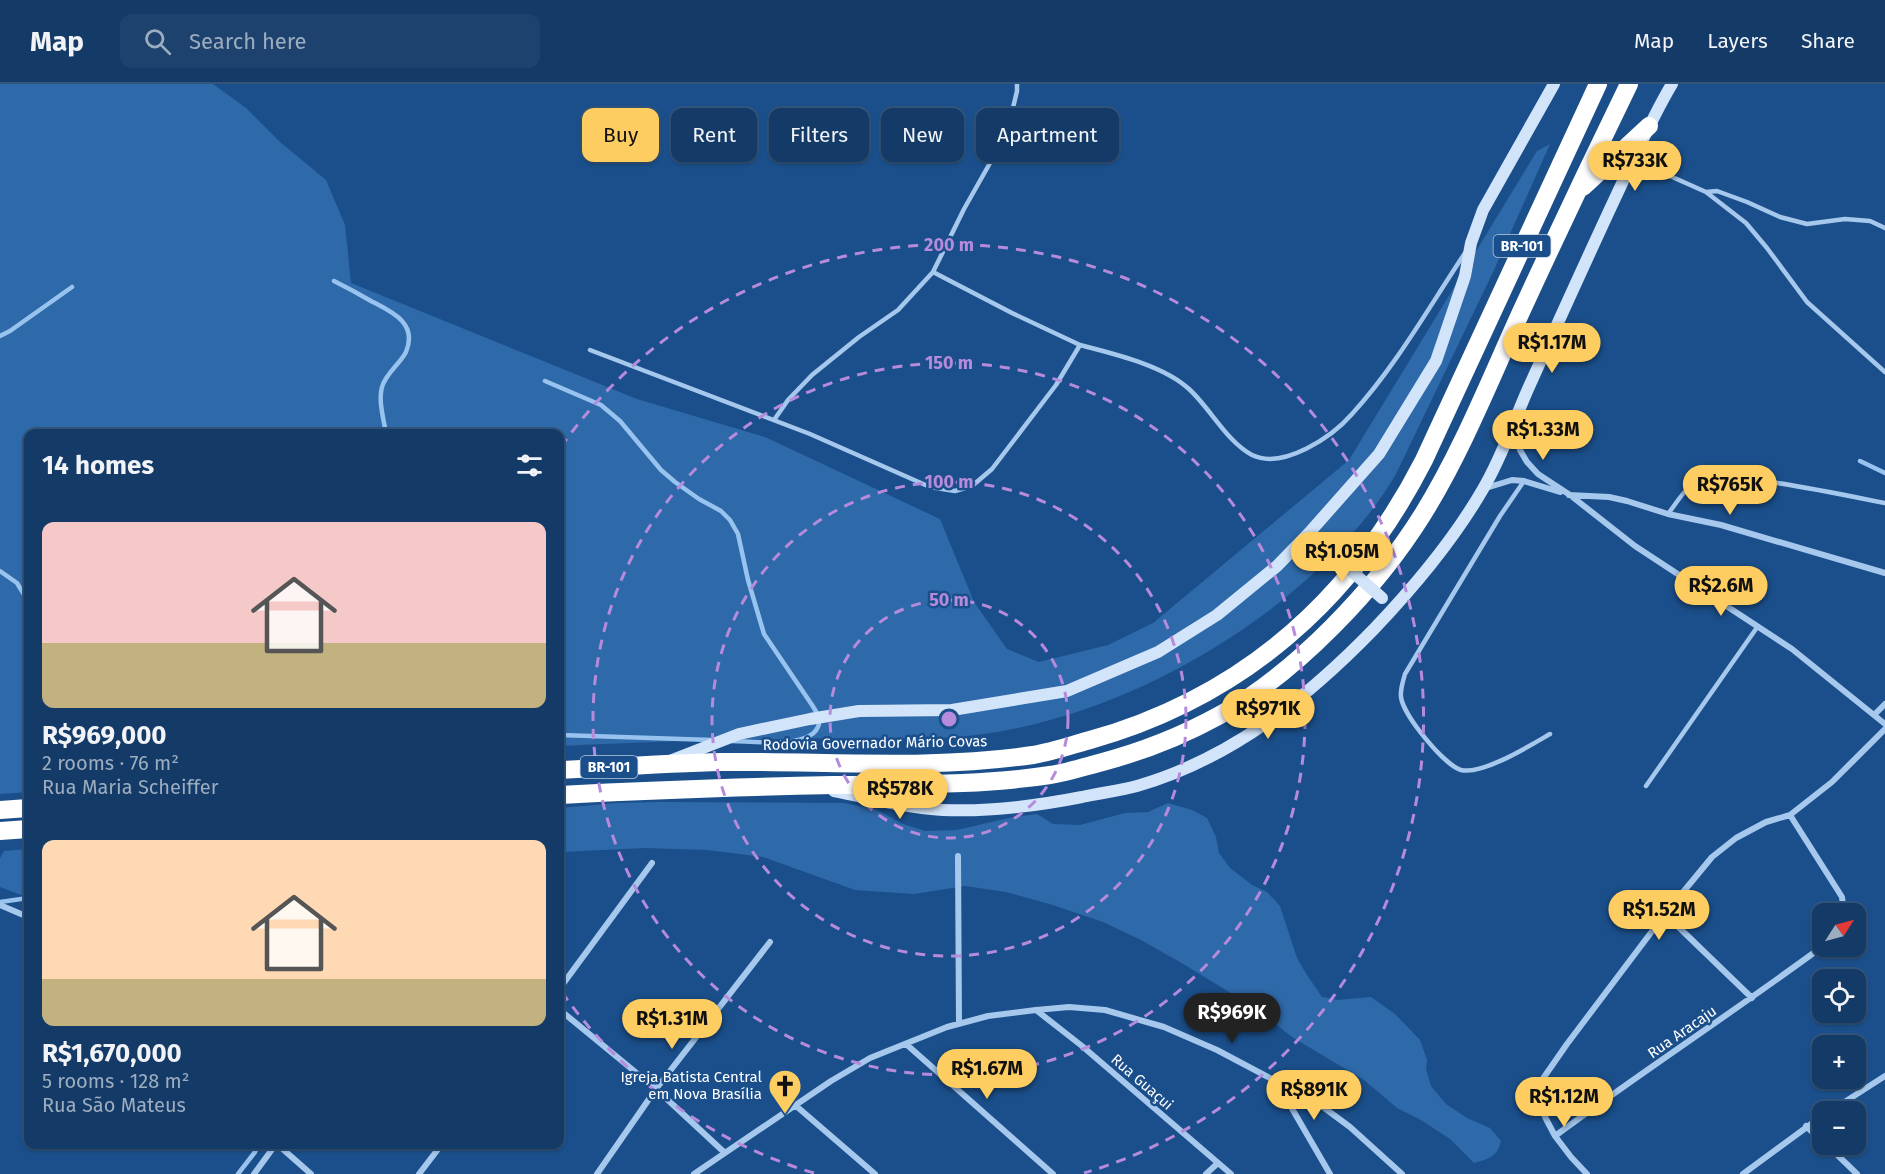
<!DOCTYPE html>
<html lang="en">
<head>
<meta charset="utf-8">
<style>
  :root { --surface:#143b68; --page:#1d426e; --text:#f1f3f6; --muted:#9dadc0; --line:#33557c; --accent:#fecd62 }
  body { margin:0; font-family:"Fira Sans",sans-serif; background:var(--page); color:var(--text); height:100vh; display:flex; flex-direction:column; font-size:22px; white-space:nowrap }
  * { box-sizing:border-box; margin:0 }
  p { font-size:20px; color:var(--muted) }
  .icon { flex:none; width:33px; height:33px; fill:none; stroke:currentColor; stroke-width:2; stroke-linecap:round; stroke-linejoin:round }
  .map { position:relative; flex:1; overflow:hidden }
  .side { position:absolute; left:24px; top:345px; width:540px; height:720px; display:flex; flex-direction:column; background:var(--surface); border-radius:12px; box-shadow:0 2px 4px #0004,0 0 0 2px var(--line) }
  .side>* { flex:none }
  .banner { position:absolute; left:582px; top:24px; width:570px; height:54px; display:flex; gap:12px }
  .needle { width:39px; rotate:54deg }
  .tools { position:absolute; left:1812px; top:819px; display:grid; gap:12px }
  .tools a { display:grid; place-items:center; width:54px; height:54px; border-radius:12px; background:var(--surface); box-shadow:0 2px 4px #0004,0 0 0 2px var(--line); font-size:30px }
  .price { position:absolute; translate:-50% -51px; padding:0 14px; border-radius:21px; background:var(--accent); color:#111; font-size:20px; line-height:39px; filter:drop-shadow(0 2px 3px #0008) }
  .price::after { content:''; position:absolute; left:50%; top:36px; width:18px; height:14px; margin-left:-9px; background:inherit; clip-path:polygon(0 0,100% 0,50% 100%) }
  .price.on { background:#222; color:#fff }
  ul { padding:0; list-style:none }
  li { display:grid; align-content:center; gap:12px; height:318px; padding:0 18px }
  li span { display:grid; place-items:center; height:186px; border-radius:12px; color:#555 }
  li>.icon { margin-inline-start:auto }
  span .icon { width:108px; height:108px; fill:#fffc; stroke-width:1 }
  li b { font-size:26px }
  h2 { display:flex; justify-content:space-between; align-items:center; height:72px; padding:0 18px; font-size:26px }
  .chip { padding:0 21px; border-radius:12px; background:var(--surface); box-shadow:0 2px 4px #0004,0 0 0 2px var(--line); font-size:21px; line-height:54px }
  .chip.on { background:var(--accent); color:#111 }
  header { display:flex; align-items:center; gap:36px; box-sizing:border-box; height:84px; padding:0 30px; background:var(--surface); border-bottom:2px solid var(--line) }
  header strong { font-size:28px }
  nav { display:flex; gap:33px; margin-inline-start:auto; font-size:21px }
  .search { width:420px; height:54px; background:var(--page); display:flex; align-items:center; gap:15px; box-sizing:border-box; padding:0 21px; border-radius:12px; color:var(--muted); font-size:22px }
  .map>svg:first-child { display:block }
  .green { fill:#2e69a9 }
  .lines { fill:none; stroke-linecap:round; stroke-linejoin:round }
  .stream { stroke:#99c3ef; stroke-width:4.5 }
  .lane { stroke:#a6c8ed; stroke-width:4.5 }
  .street { stroke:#a6c8ed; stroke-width:6 }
  .secondary { stroke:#d2e4f9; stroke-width:12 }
  .highway { stroke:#fff; stroke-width:18 }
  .secondary-bridge { stroke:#d2e4f9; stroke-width:12 }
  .ring { fill:none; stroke:#b68bdc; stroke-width:3; stroke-dasharray:10 8 }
  .labels { text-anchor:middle; stroke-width:5; stroke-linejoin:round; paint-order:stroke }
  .shield { fill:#1b4f8b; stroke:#bbcadc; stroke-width:1.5 }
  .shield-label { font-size:14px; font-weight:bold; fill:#fff }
  .street-label { font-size:15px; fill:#fff; stroke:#1b4f8b }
  .poi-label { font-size:15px; fill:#fff; stroke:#1b4f8b; text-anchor:end }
  .centre { fill:#b68bdc; stroke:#1b4f8b; stroke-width:3 }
  .ring-label { font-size:18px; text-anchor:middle; font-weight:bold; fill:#b68bdc; stroke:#1b4f8b; stroke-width:5; stroke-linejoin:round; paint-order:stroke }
</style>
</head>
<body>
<header>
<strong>Map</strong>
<div class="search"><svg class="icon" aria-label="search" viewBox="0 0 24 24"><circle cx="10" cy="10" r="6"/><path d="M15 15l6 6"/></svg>Search here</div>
<nav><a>Map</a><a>Layers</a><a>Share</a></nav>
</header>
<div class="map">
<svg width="1885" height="1090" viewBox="0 0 1885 1090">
  <rect width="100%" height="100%" fill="#1b4f8b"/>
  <path class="green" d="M0,0H213L246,24L280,58L326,96L345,141L351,199L637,315L765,353L940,435L974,518L1007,565L1039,578L1108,561L1153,539L1349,376L1537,67L1550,60L1494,186L1396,390C1364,445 1314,493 1263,531C1172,598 1055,649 941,654C921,655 901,654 881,654C848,654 815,654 783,655C708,655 634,659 560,662V350H28V708L0,710Z
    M659,718L843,719L875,725L903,740L925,747L957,746L1013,733L1037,730L1053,740L1080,741L1125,729L1148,728L1168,719L1192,726L1207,734L1216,753L1219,769L1230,784L1252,801L1267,808L1280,822L1297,874L1307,891L1322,913L1338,916L1371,913L1395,930L1420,956L1427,976L1426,985L1431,1002L1446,1020L1467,1034L1490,1044L1501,1057C1497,1073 1489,1075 1474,1079L1450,1055L1421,1036L1397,1024L1364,996L1292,953L1255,924L1185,881L1141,856L1103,838L1053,821L1006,808L965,802L914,810L855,806L763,773L707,766L645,764L560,768V724L617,719Z
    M28,765V810L21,811L0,803V774L4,767Z"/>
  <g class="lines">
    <path class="stream" d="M334,197C346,203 359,210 371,217C392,228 418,239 406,268C400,280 386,289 382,303C378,317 384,336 386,350
      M0,252L10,247L72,203
      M545,297L601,321L620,337L661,386L675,398L699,415L721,427L730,436L738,450L748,496L764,550L810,618C814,624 820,632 819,640C813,666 752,657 732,657
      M1860,377L1885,389
      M0,487L17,499L28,517
      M560,651L712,656
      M0,818L28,814
      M238,1090L255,1068L259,1060"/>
    <path class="lane" d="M1634,76L1706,108L1746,139L1767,164L1807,218L1885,288
      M1706,108L1717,107L1747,118L1780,133L1807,140L1845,135L1870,137L1885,144
      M933,188L1012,229L1080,261
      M590,266L810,350L930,403L955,407L972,402L992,385L1056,301L1080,261C1114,270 1163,281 1189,305C1210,324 1227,358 1252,371C1283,386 1332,353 1352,330C1396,282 1429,223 1465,169
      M774,336L788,316L812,291L859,253L898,226L933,188L964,125L1007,49L1017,7V0
      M1524,397L1500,432L1405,590C1403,597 1400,606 1401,613C1403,631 1444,681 1461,686C1483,691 1531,661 1550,650
      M1668,430C1677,418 1685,404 1699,396C1721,384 1853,413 1885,419
      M1646,702L1758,542"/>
    <path class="street" d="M1513,346L1520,366L1527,378L1538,390L1570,411L1635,462L1792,565L1885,640
      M1486,404L1512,396L1524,397L1560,408
      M1569,411L1609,413L1627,417L1668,430L1721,441L1885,489
      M1874,631L1885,620
      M1790,731L1842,813L1844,830
      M958,772L959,940
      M0,821L28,833
      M1665,830L1752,914
      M560,904L652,779
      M560,926L656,1005L725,1069
      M1036,926L1082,962L1231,1090
      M906,960L1053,1090
      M1276,997L1330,1090
      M795,1021L875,1090
      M1829,1028L1885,992
      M1806,1042L1822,1058
      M1555,1052C1643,987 1735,927 1823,862
      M277,1060L311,1090
      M1826,1060L1857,1090
      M254,1090L276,1060
      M419,1090L442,1060
      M597,1090L656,1005L770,858
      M694,1090L831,997L870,974L947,943L988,932L1036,926L1069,923L1105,926L1164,943L1217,966L1319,1020L1350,1043L1402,1090
      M1206,1090L1218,1079
      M1587,1090L1571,1073L1555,1052L1545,1033L1539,1014L1542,996L1567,960L1665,830L1712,773L1736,754L1766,738L1790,731L1832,698L1885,645
      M1743,1090L1822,1032"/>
    <path class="secondary" d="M672,676L739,650L810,635L859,627L952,626L1067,607L1158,568L1217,531L1277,482L1309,449L1379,370L1436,277L1465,192L1471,159L1483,126L1554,0
      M834,707C870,714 906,724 943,726C990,728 1036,722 1082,713C1100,709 1119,707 1137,702C1231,675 1307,614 1374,545C1415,502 1453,457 1483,405C1502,373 1513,339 1528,305C1560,234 1592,163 1625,93C1640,62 1654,30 1672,0"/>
    <path class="highway" d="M1583,103L1649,42
      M560,686C614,683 668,679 722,678C825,677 931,686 1033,671C1052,668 1072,661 1090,656C1243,613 1353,515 1424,376L1598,0
      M560,711C651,706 742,703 834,701C906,700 979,702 1050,691C1066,689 1083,683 1099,679C1141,668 1182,652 1220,631C1296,589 1377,504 1423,430C1462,367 1490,296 1521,228C1556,152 1592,76 1629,0
      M0,726L28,724
      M0,747L28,745"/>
    <path class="secondary-bridge" d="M1322,461L1382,514"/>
  </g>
  <g class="ring">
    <circle cx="949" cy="635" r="119"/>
    <circle cx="949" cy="635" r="237"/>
    <circle cx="949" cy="635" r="356"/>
    <path d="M814 1089A474 474 0 0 1 561 907M561 363A474 474 0 1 1 1084 1089"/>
  </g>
  <defs>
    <g id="church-pin" transform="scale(1.725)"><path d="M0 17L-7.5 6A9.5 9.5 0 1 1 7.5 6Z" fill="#fecd62" stroke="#1b4f8b"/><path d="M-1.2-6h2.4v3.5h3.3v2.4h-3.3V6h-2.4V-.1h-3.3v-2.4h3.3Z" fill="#111"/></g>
  </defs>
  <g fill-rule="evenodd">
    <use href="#church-pin" x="785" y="1002"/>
  </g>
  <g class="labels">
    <g class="shield">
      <rect x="1493.5" y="151" width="57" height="22" rx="4.5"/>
      <rect x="580.5" y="672" width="57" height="22" rx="4.5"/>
    </g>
    <g class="shield-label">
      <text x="1522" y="167">BR-101</text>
      <text x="609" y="688">BR-101</text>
    </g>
    <g class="street-label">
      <text transform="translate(875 659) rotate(-1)" y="5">Rodovia Governador Mário Covas</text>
      <text transform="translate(1682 948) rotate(-35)" y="5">Rua Aracaju</text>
      <text transform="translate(1142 998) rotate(41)" y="5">Rua Guaçui</text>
    </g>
    <g class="poi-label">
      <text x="762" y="998">Igreja Batista Central<tspan x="762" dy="17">em Nova Brasília</tspan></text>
    </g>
  </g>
  <circle cx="949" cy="635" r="9" class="centre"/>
  <g class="ring-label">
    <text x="949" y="167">200 m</text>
    <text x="949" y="285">150 m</text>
    <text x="949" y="404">100 m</text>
    <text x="949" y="522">50 m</text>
  </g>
</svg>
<div class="tools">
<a><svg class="needle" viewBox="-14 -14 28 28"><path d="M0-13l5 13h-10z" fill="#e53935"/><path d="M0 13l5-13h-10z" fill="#9dadc0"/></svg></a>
<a><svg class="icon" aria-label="locate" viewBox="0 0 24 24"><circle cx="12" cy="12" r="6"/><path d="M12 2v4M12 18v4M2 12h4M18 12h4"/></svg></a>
<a>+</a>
<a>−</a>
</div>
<b class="price" style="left:1635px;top:108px">R$733K</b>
<b class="price" style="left:1552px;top:290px">R$1.17M</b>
<b class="price" style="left:1543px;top:377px">R$1.33M</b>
<b class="price" style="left:1730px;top:432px">R$765K</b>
<b class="price" style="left:1342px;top:499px">R$1.05M</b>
<b class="price" style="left:1721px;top:533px">R$2.6M</b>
<b class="price" style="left:1268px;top:656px">R$971K</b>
<b class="price" style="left:900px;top:736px">R$578K</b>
<b class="price" style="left:1659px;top:857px">R$1.52M</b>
<b class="price on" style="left:1232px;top:960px">R$969K</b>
<b class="price" style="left:672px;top:966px">R$1.31M</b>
<b class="price" style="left:987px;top:1016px">R$1.67M</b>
<b class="price" style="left:1314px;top:1037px">R$891K</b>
<b class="price" style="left:1564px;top:1044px">R$1.12M</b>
<div class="banner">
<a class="chip on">Buy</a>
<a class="chip">Rent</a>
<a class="chip">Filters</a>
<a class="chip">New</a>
<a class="chip">Apartment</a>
</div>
<section class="side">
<h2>14 homes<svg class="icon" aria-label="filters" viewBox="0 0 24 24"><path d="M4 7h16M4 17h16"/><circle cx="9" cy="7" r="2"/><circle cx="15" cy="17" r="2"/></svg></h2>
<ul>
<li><span style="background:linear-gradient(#f6c9c9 65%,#c2b280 0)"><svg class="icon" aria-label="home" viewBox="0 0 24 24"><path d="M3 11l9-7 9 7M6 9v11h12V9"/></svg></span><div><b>R$969,000</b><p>2 rooms · 76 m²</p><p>Rua Maria Scheiffer</p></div></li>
<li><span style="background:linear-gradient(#ffd9b3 75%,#c2b280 0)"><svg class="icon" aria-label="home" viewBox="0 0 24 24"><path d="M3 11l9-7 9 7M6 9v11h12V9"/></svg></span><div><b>R$1,670,000</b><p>5 rooms · 128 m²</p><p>Rua São Mateus</p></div></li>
</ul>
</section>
</div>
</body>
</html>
